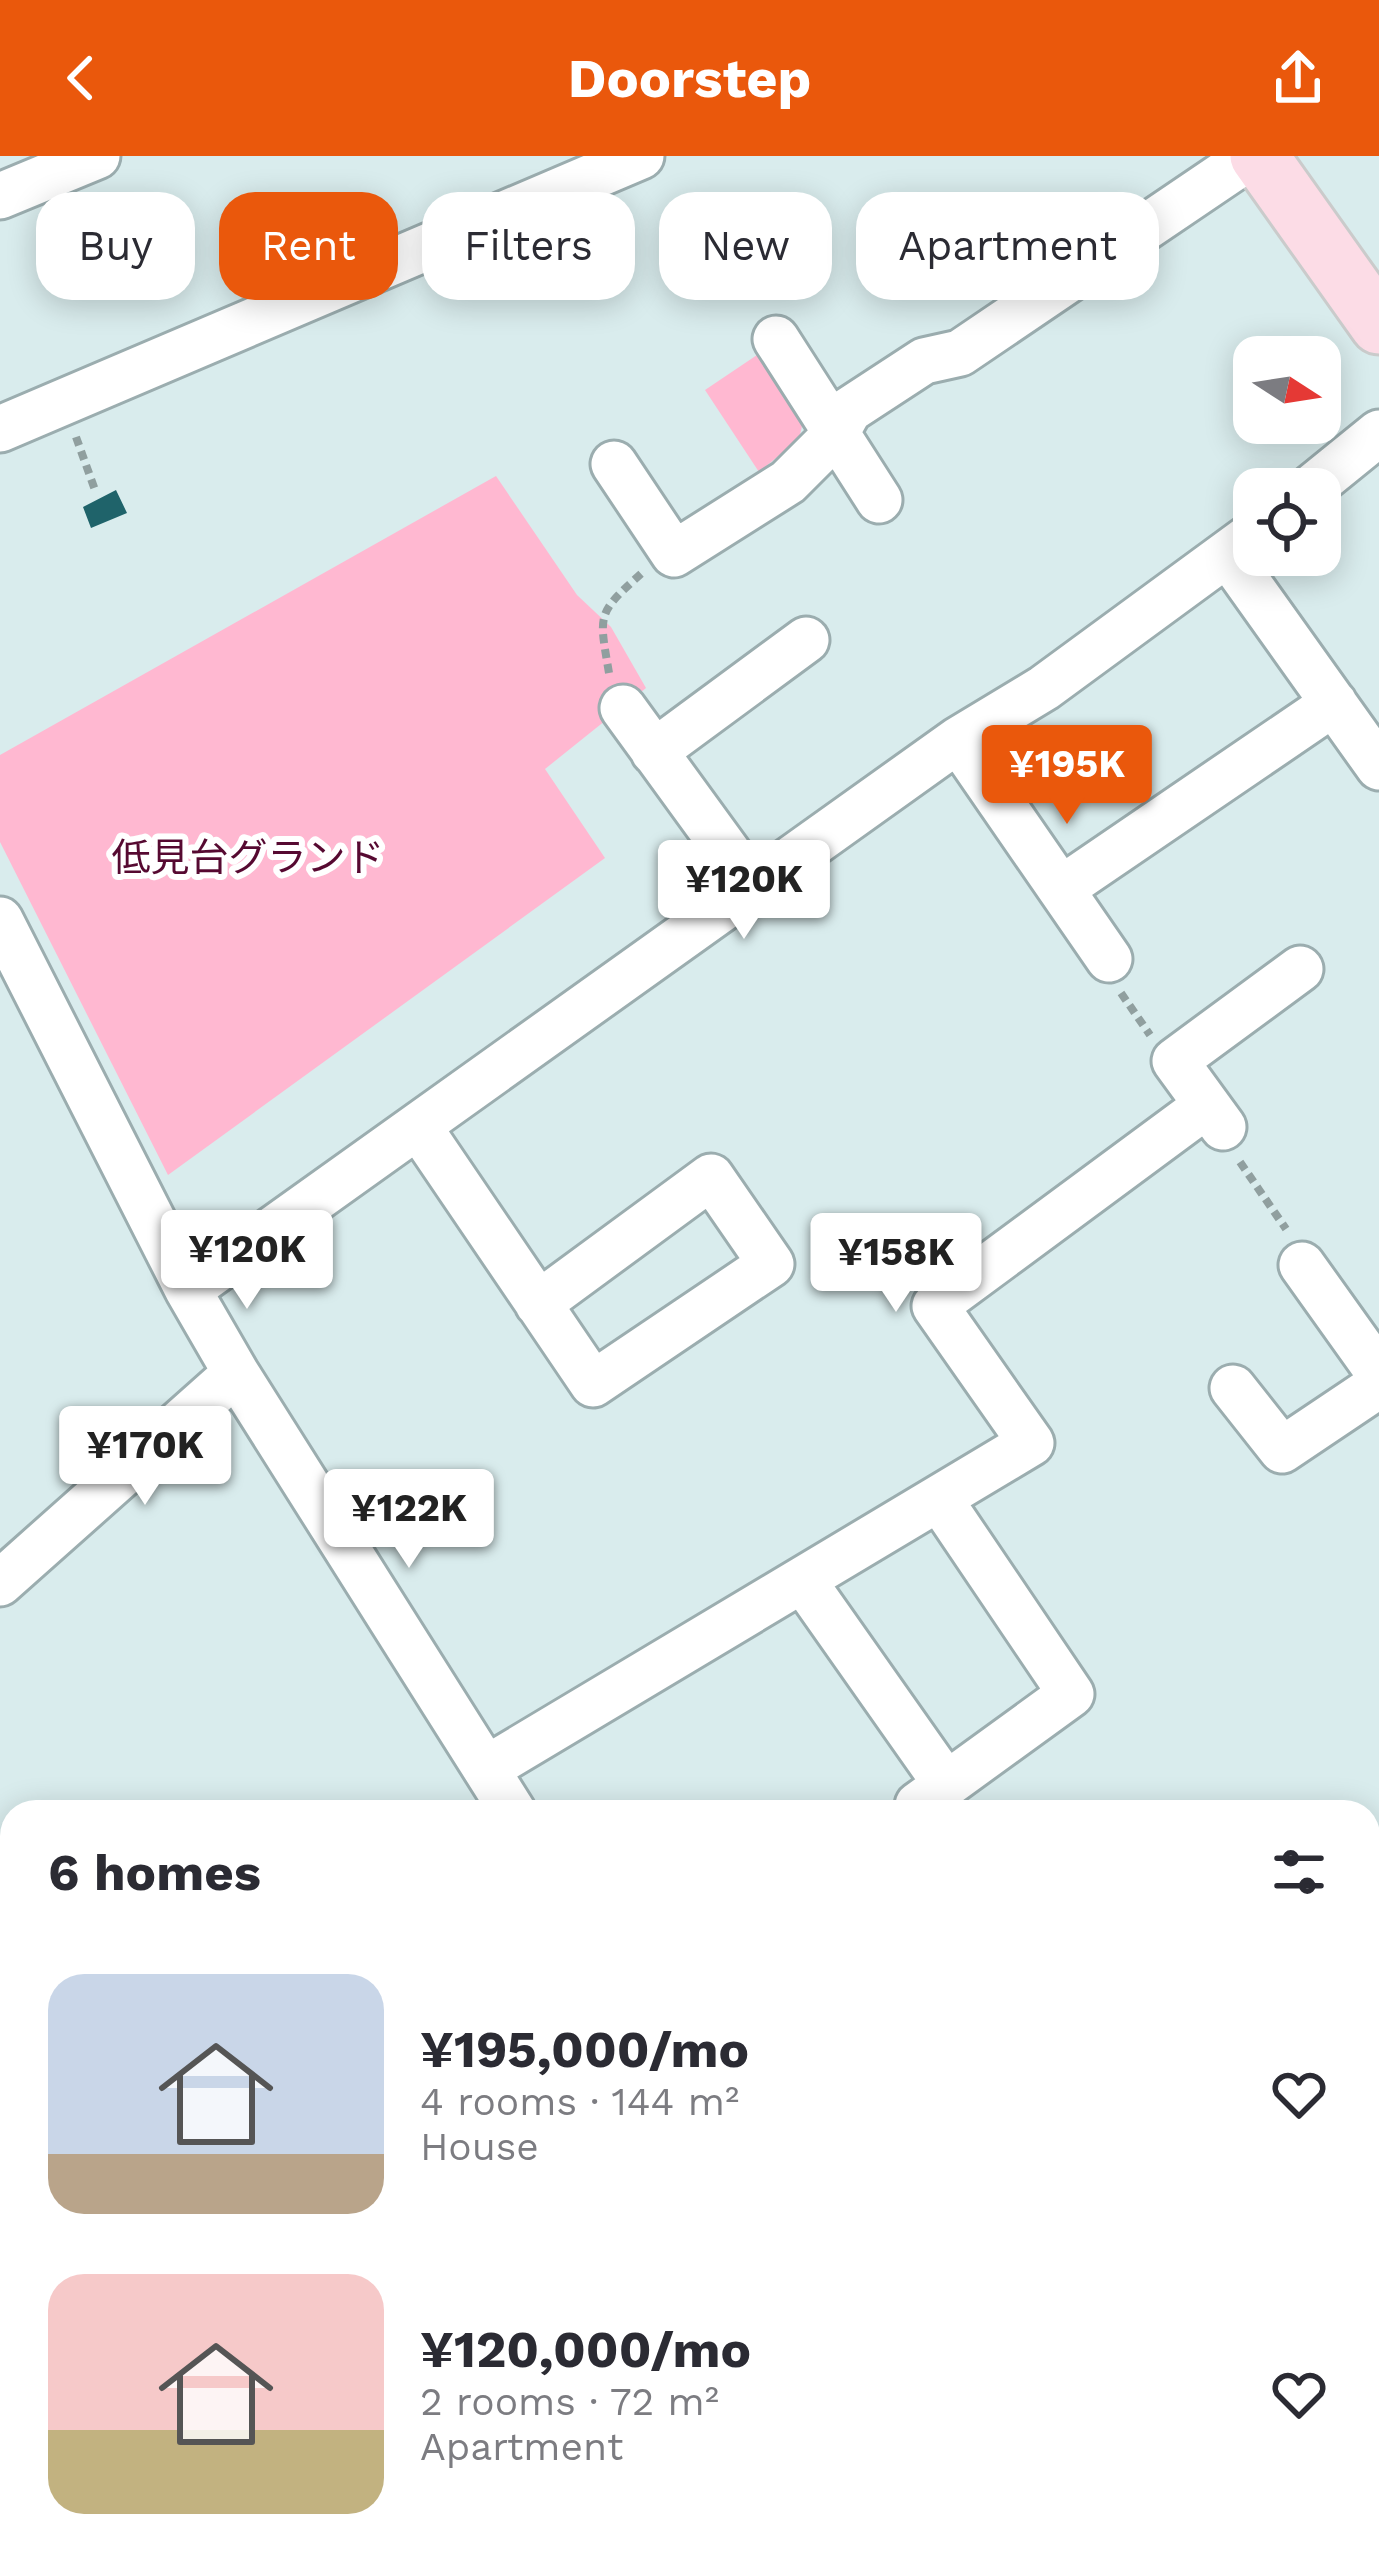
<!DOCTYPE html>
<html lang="en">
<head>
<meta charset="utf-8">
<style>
  :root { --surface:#fff; --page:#f2f2f3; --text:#2b2b33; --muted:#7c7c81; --accent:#ea580c }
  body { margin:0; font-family:"Work Sans","Noto Sans JP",sans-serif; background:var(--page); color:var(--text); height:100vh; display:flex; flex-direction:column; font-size:45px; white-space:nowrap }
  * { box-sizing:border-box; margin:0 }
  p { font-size:39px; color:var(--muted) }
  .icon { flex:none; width:66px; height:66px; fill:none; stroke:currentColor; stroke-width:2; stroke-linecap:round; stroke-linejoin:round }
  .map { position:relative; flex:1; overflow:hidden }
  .sheet { position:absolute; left:0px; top:1644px; width:1380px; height:768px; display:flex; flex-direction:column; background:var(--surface); border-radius:36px 36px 0 0; box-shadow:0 6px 30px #0003 }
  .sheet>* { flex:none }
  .top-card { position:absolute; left:36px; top:36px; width:1308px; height:108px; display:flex; gap:24px }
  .needle { width:78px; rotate:102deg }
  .buttons { position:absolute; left:1233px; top:180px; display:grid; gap:24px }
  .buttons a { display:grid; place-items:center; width:108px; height:108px; border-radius:24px; background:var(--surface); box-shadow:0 6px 30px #0003; font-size:60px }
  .price { position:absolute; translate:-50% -102px; padding:0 27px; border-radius:12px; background:#fff; color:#222; font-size:39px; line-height:78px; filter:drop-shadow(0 3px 6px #0008) }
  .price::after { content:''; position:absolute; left:50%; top:72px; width:36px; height:27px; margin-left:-18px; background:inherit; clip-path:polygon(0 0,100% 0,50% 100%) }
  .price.selected { background:var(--accent); color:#fff }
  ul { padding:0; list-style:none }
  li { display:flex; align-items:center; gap:36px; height:300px; padding:0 48px }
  li span { display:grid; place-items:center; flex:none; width:336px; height:240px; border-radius:36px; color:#555 }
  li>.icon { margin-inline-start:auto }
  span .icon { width:144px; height:144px; fill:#fffc; stroke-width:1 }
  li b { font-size:51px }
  h2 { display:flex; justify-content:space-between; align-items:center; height:144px; padding:0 48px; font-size:51px }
  .tag { padding:0 42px; border-radius:36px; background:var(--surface); box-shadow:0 6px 30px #0003; font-size:42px; line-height:108px }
  .tag.selected { background:var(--accent); color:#fff }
  header { display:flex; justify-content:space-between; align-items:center; height:156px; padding:0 48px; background:var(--accent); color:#fff; font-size:54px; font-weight:700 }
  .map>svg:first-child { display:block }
  .built { fill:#c6e3e5 }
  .green { fill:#ffb8d1 }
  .building { fill:#1f636a }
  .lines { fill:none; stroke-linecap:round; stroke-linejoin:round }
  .minor-casing { stroke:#9badaf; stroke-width:51 }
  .major-casing { stroke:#cacbcb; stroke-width:63 }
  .path { stroke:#909f9f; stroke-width:8; stroke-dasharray:9 6; stroke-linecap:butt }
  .minor { stroke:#fff; stroke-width:45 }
  .major { stroke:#fcdce6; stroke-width:57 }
  .labels { text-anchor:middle; stroke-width:12; stroke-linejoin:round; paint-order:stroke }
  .park-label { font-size:39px; fill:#560931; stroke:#fff }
</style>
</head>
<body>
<header><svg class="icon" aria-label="back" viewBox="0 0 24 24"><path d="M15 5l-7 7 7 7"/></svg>Doorstep<svg class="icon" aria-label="share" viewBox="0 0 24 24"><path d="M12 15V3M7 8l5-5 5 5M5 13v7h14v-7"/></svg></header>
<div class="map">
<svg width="1379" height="2412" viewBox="0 0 1379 2412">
  <rect width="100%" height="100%" fill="#d9eced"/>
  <path class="built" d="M12,1810V2400H287L264,2412H0V1817Z"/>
  <path class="green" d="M757,199L802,270L799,283L759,316L705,234Z
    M496,320L577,439L611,471L646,532L545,613L605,702L168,1019L0,686V599Z"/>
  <path class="building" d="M116,334L127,357L91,372L83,351Z
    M12,1864V1940L0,1947V1871Z
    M0,1947L12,1972V1992L0,1999Z
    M0,2318L12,2339V2400L23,2412H0Z"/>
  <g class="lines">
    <g class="minor-casing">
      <path id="minor" d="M0,40L97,0
        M776,183L879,344
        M0,273L641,0
        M614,308L674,398L788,326L835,279L849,254L924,205L960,197L1251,0
        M1310,333L1379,277
        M1228,399L1379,611
        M623,552L753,731
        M958,584L1109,803
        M654,596L806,484
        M1061,733L1334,547
        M0,764L188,1134L236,1217L513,1656
        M418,970L593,1228L771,1108L711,1021L538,1148
        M1223,971L1175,905L1300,813
        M1302,1109L1379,1217
        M188,1134L958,584L1044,532L1254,378
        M1233,1232L1282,1294L1379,1229
        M804,1426L946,1628
        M0,1427L236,1217
        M486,1613L1031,1287L935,1150L1207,949
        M918,1649L1071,1538L940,1344
        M1368,2028L1379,2018
        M791,2400L798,2412
        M999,2400L1009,2412
        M937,2412L950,2400"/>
    </g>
    <g class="major-casing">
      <path id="major" d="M1259,0L1379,169"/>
    </g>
    <path class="path" d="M76,281L95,334
      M609,517C599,458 596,458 642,417
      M1121,837L1150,879
      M1240,1006L1286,1073"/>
    <use href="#minor" class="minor"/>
    <use href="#major" class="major"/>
  </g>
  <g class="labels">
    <g class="park-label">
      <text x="248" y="715">低見台グランド</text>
    </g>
  </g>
</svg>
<div class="buttons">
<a><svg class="needle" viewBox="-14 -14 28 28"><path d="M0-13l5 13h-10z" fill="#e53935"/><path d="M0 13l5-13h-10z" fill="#7c7c81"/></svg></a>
<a><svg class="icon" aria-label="locate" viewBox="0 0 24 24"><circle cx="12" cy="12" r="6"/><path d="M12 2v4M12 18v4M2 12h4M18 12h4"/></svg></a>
</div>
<b class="price selected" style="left:1067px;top:671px">¥195K</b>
<b class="price" style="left:744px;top:786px">¥120K</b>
<b class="price" style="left:247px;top:1156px">¥120K</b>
<b class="price" style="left:896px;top:1159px">¥158K</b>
<b class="price" style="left:145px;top:1352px">¥170K</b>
<b class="price" style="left:409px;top:1415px">¥122K</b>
<div class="top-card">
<a class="tag">Buy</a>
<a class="tag selected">Rent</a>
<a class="tag">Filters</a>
<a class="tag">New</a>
<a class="tag">Apartment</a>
</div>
<section class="sheet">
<h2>6 homes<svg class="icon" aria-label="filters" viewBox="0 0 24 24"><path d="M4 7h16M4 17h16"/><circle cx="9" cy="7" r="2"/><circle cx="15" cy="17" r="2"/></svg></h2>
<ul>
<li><span style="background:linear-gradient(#c9d6e8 75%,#b9a48a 0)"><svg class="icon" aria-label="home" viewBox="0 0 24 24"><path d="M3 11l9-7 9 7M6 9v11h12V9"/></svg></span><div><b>¥195,000/mo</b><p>4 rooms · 144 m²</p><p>House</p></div><svg class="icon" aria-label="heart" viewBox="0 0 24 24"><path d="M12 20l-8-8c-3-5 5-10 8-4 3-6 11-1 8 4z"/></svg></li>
<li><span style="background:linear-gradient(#f6c9c9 65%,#c2b280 0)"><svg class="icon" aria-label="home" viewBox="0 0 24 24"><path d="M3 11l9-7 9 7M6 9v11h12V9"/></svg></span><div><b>¥120,000/mo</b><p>2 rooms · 72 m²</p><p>Apartment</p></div><svg class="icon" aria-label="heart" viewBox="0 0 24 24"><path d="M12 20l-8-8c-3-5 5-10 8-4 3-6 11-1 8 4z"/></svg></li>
</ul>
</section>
</div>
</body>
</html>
